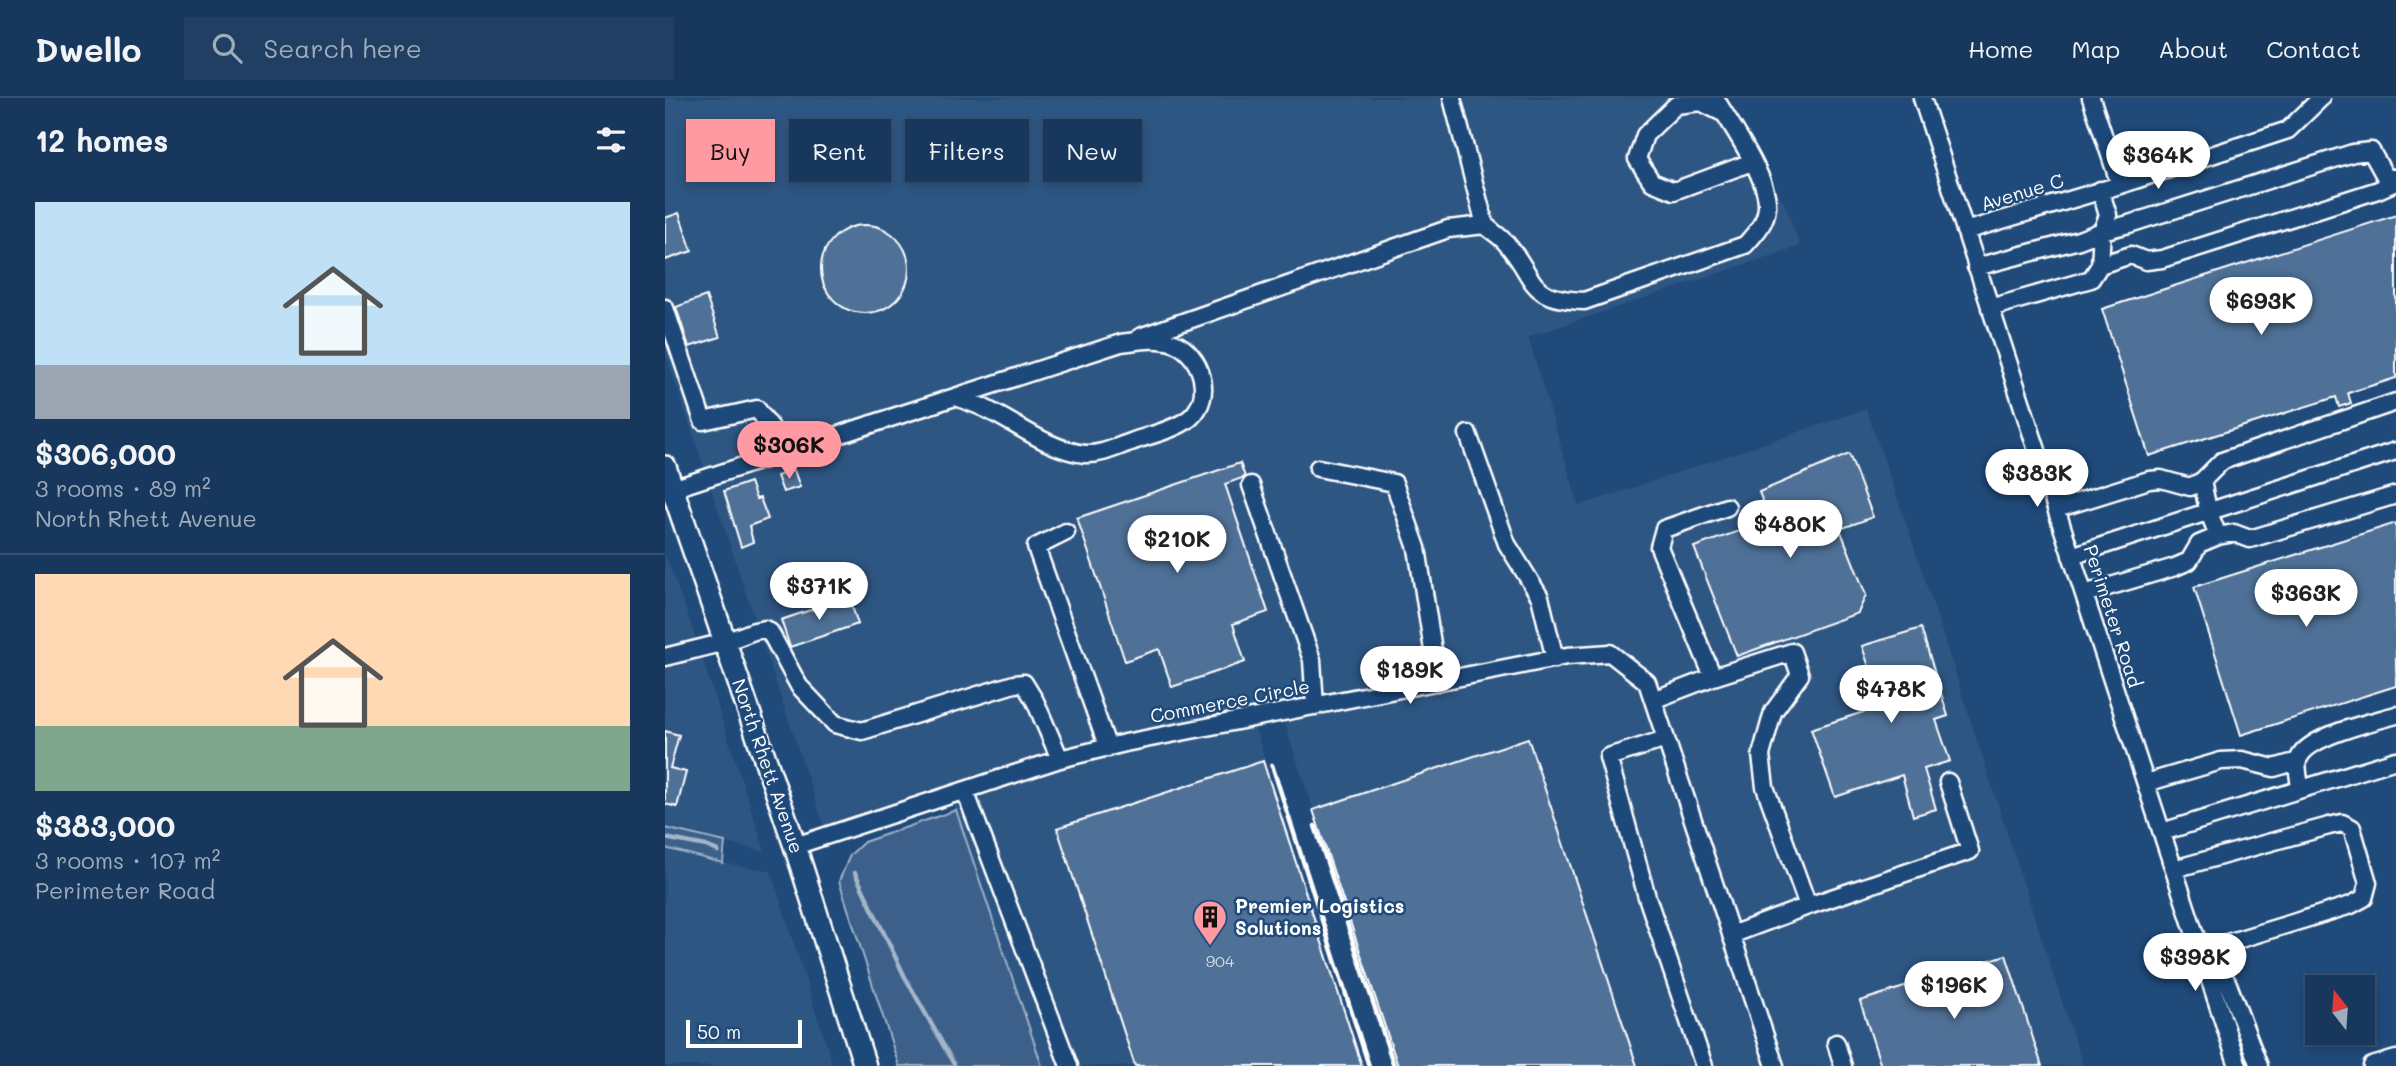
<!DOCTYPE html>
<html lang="en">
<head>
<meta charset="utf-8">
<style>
  :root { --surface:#17385c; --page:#203f62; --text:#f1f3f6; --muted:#9eacbb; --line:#365272; --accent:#ff9aa2 }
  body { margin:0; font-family:Mali,sans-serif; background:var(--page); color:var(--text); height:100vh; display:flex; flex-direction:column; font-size:26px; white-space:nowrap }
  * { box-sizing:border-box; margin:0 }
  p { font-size:23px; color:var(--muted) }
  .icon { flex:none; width:38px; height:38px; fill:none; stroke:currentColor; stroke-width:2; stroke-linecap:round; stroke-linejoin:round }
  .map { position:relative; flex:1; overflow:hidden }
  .side { display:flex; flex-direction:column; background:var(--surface); width:665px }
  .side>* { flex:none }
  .top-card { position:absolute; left:21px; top:21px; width:665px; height:63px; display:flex; gap:14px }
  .needle { width:46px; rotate:343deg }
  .controls { position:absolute; left:1640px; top:877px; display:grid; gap:14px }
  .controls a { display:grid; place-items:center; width:70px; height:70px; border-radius:0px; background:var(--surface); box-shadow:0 4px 10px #0003,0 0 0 2px var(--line); font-size:35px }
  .scale { position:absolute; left:21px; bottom:18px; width:116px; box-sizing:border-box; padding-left:7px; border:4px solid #fff; border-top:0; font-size:19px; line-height:24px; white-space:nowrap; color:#fff; -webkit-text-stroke:5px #1f4a7a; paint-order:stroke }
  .price { position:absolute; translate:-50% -60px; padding:0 16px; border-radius:24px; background:#fff; color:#222; font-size:23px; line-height:46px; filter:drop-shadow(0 2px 4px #0008) }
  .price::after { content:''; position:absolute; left:50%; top:42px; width:21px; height:16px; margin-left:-10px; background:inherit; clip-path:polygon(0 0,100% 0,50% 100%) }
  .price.active { background:var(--accent); color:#111 }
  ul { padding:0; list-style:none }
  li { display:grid; align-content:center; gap:14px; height:371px; padding:0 35px }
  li+li { border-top:2px solid var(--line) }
  li span { display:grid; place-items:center; height:217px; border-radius:0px; color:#555 }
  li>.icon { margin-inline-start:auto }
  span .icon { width:126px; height:126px; fill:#fffc; stroke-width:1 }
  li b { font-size:30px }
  h2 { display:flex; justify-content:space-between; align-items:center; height:84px; padding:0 35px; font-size:30px }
  .pill { padding:0 24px; border-radius:0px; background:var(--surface); box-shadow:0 4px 10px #0003,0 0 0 2px var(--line); font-size:24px; line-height:63px }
  .pill.active { background:var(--accent); color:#111 }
  header { display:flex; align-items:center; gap:42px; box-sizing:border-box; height:98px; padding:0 35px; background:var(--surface); border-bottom:2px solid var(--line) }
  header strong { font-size:33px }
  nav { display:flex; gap:38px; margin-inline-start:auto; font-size:24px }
  .search { width:490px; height:63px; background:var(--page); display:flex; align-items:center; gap:18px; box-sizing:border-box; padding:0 24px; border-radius:0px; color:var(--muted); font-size:26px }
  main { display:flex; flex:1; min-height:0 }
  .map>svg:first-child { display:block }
  .built { fill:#2e5683 }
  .green { fill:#3c618b; stroke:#9eb0c5; stroke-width:2 }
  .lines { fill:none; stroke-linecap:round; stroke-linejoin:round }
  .stream { stroke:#a3b5c8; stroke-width:4.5 }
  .building { fill:#507197; stroke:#fff; stroke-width:2 }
  .minor-casing { stroke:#fff; stroke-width:21 }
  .major-casing { stroke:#fff; stroke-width:26 }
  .minor { stroke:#1f4a7a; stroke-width:16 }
  .major { stroke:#1f4a7a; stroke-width:21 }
  .rail { stroke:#fff; stroke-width:4.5 }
  .labels { text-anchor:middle; stroke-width:5; stroke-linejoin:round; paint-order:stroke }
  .number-label { font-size:16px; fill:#d3dce5 }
  .street-label { font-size:19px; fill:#fff; stroke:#1f4a7a }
  .poi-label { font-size:19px; font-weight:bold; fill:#fff; stroke:#1f4a7a; text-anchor:start }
</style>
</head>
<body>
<header>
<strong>Dwello</strong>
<div class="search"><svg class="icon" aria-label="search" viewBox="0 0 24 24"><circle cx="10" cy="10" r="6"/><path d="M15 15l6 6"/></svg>Search here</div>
<nav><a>Home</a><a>Map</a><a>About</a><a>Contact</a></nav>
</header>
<main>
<section class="side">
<h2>12 homes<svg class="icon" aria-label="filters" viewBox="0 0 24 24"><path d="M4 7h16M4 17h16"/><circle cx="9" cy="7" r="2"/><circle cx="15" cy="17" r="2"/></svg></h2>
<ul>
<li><span style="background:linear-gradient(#bfe0f5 75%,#9aa5b1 0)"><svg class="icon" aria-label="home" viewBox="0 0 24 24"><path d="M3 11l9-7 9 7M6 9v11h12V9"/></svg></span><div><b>$306,000</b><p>3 rooms · 89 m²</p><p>North Rhett Avenue</p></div></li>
<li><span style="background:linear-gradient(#ffd9b3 70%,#7fa58c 0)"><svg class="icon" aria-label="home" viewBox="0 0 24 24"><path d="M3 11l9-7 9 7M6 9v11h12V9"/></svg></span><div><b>$383,000</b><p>3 rooms · 107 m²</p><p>Perimeter Road</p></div></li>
</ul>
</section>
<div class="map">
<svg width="1731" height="968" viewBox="0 0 1731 968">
  <rect width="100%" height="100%" fill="#1f4a7a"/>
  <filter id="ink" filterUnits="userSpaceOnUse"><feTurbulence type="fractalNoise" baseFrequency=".0143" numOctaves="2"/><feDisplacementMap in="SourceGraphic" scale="14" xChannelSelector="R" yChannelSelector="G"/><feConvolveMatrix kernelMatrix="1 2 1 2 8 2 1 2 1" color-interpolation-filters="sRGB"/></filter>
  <g filter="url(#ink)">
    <path class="built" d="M0,0H1060L1121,109L1135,148L863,239L914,408L1201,311L1243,430L1418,968H734L616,615L587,621L699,968H377L286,697L162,737L0,253Z
      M0,456L26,526L100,754L0,730Z
      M0,750L58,765L106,773L168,968H0Z"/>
    <path class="green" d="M291,712L377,968H234L174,783L185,757L199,744Z
      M0,730L60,744L58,765L0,750Z"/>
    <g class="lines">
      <path class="stream" d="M0,740L41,748L53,753
        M190,775L240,879L290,968"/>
    </g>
    <path class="building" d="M14,115L27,153L0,162V120Z
      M1731,117V280L1683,295L1686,305L1674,309L1671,299L1484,358L1437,211Z
      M156 171a44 44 0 1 1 88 0a44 44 0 1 1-88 0Z
      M41,198L55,239L24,249L11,209Z
      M1184,356L1208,419L1175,431L1201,497L1193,515L1072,558L1029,449L1105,422L1094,394Z
      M575,365L580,379L560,386L603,514L568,526L580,564L507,589L494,551L460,563L412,420Z
      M129,372L135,389L118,394L112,378Z
      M85,384L91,401L95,400L103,421L84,428L88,444L76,449L59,393Z
      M1731,425V588L1576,637L1529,489Z
      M184,499L193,526L125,549L116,522Z
      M1256,530L1283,618L1271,622L1285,663L1259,671L1271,711L1248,718L1237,677L1170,699L1146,631L1217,608L1197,548Z
      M0,633L14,637L5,670L21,674L12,709L0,706Z
      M863,640L972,968H733L648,712Z
      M598,663L697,968H470L392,730Z
      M1341,857L1377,968H1216L1195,903Z"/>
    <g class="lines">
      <g class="minor-casing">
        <path id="minor" d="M787,0L820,127
          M1257,0L1573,968
          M1426,0L1455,87
          M1058,15L1036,4L1011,7L980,37L972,61L987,84L1009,93L1087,64
          M1300,133L1455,87L1623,32L1656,0
          M1435,167L1466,157L1481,163L1497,161L1713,92L1731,84
          M1311,169L1414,142L1437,133L1443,117L1435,92
          M0,210L38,323L92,311L124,353
          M1325,210L1426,181L1435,167L1437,133L1464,126L1688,55L1706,53L1720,78L1731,81
          M475,239L783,131L820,127C826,133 835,138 841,145C873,181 860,201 919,203L1080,147C1090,136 1101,125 1102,109C1104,80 1065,26 1050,0
          M803,336L842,446L875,499L890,561
          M653,370L729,385L752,450L773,584
          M1537,383L1543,412L1553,438
          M586,387L647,562L650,608
          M7,391L456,245C473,243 492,239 509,245C536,256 550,298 525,320C510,332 484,337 466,344C451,349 436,357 420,356C385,352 354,327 323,312C314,307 304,304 294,300
          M1391,411L1484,382L1496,381L1525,389L1537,383L1557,363L1731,304
          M401,434L371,449L443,650
          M1406,458L1731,353
          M1419,496L1510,469L1524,463L1534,446L1553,438L1569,435L1585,441L1731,397
          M0,559L60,544L89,533L100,531L105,534L134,588L170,626L197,633L349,586L359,585L370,603L395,661
          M1048,579L1127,554L1135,577L1108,614L1096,657L1100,689L1143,808L1066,837
          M988,602L1048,579L994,449L999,431L1062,409
          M1001,641L943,659L982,799L1039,968
          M1481,685L1556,663L1577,662L1609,670L1633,663
          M1635,691C1635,683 1631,671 1633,663C1639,638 1708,624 1731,617
          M300,693L404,968
          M1497,734L1731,662
          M130,748L395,661L460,645L902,558L945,555L982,584L1110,968
          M1509,771L1664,728L1677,725L1687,730L1703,785L1699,800L1686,807L1536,853
          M1143,808L1305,753L1283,684
          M1541,846L1563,886L1594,968
          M1171,945L1178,968
          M1707,968L1731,961"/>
      </g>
      <g class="major-casing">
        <path id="major" d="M0,369L130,748L200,968"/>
      </g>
      <use href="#minor" class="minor"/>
      <use href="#major" class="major"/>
      <path class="rail" d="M607,667L704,968
        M650,728L729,968"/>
    </g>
  </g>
  <defs>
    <g id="building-pin" transform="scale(1.75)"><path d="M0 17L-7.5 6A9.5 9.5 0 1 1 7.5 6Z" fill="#ff9aa2" stroke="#1f4a7a"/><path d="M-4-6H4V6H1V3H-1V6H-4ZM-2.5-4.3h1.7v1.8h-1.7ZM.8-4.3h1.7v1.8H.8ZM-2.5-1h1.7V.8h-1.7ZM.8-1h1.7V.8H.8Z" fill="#111"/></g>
  </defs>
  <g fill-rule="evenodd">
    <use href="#building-pin" x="545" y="819"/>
  </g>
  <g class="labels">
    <g class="number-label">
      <text x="555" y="869">904</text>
    </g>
    <g class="street-label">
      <text transform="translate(1357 94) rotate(-17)" y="7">Avenue C</text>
      <text transform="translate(1448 518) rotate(72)" y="7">Perimeter Road</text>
      <text transform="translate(565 603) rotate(-11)" y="7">Commerce Circle</text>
      <text transform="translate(103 668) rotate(71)" y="7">North Rhett Avenue</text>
    </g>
    <g class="poi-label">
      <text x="570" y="815">Premier Logistics<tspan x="570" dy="22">Solutions</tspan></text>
    </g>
  </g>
</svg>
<div class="controls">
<a><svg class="needle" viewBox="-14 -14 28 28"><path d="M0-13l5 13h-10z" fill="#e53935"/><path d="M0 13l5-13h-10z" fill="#9eacbb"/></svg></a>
</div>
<div class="scale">50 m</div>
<b class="price" style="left:1493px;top:93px">$364K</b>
<b class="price" style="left:1596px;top:239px">$693K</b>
<b class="price active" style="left:124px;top:383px">$306K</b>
<b class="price" style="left:1372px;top:411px">$383K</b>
<b class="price" style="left:1125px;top:462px">$480K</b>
<b class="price" style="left:512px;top:477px">$210K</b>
<b class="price" style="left:154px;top:524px">$371K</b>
<b class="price" style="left:1641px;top:531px">$363K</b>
<b class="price" style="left:745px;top:608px">$189K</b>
<b class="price" style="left:1226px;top:627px">$478K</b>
<b class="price" style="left:1530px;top:895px">$398K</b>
<b class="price" style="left:1289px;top:923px">$196K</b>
<div class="top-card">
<a class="pill active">Buy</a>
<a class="pill">Rent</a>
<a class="pill">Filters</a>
<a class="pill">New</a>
</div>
</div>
</main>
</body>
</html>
